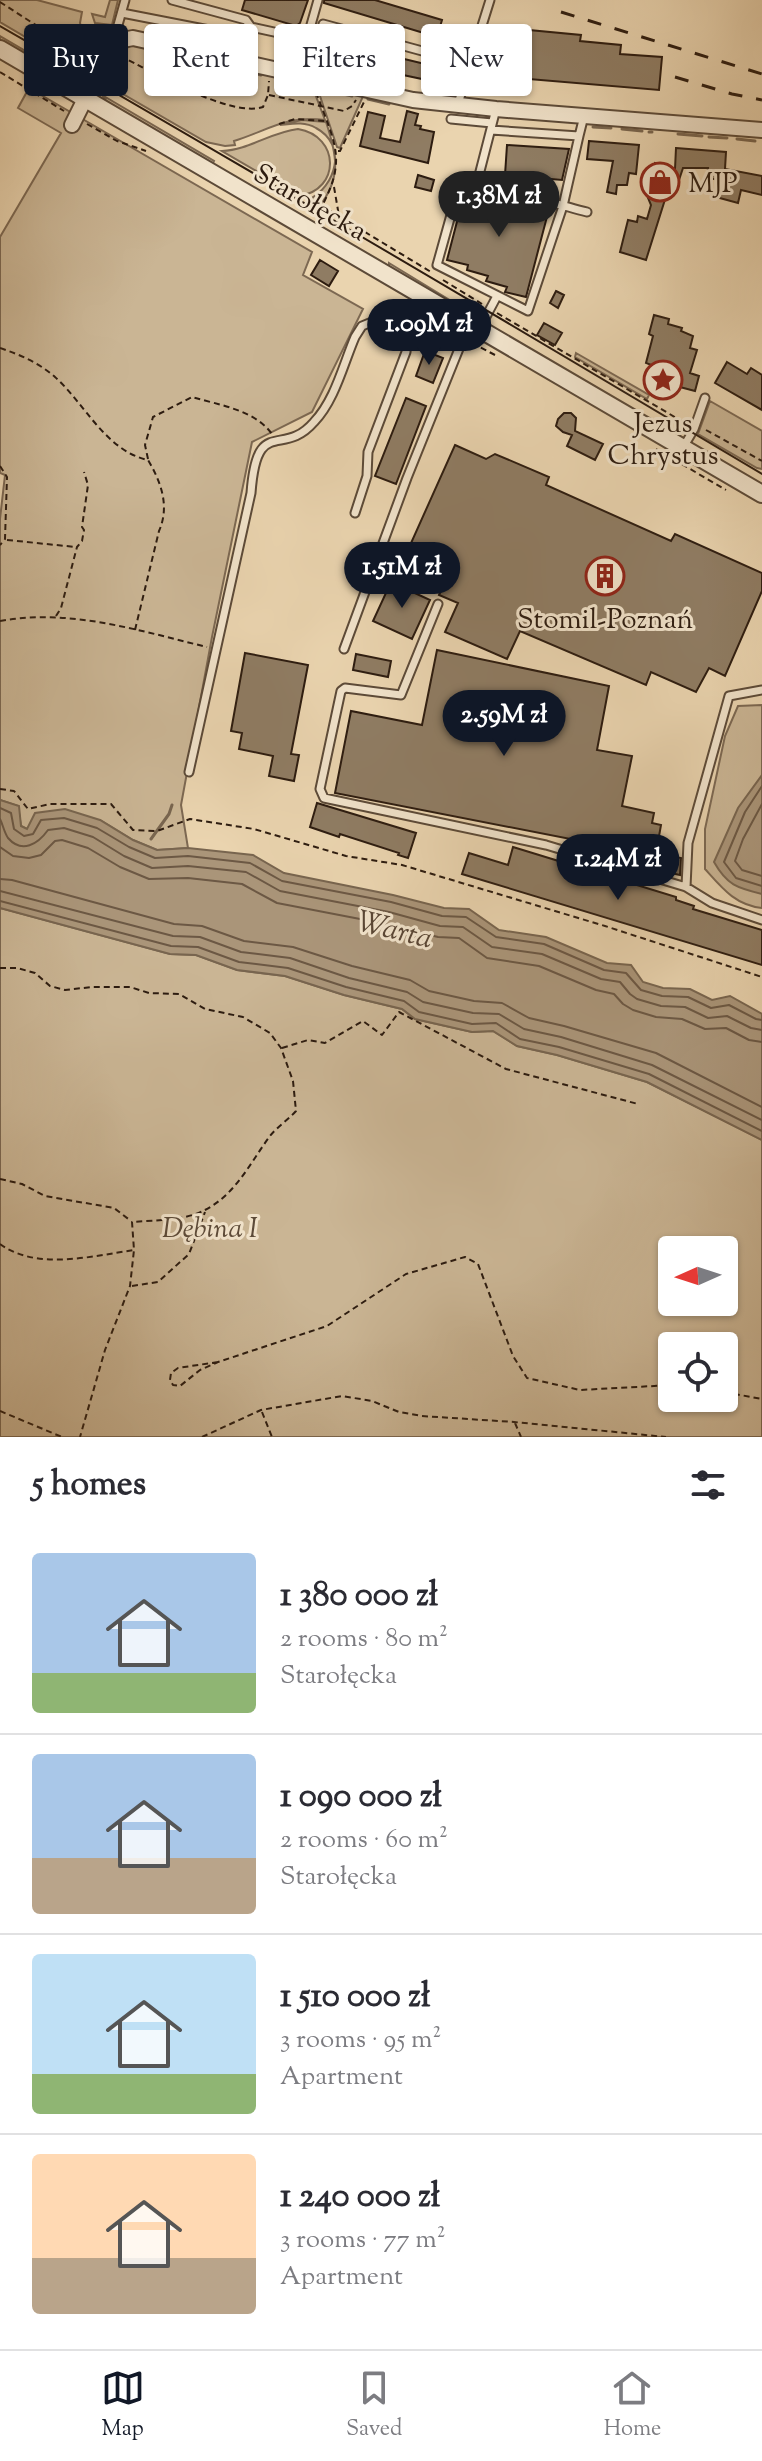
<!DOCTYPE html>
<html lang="en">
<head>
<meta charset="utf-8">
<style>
  :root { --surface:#fff; --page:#f2f2f3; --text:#2b2b33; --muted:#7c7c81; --line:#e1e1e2; --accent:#111827 }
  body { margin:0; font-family:"Sorts Mill Goudy",serif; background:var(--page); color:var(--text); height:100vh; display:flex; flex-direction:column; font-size:30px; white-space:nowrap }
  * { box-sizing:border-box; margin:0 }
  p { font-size:26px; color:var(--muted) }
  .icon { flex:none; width:44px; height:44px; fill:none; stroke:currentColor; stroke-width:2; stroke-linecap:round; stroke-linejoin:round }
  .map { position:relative; height:1437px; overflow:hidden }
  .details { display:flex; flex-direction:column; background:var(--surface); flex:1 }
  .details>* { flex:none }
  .guide { position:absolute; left:24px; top:24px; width:714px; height:72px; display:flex; gap:16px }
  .needle { width:52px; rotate:267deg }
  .controls { position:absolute; left:658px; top:1236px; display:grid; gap:16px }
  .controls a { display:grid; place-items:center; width:80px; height:80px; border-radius:8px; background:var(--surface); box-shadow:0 2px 6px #0004; font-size:40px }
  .price { position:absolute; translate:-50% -68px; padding:0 18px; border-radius:28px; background:var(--accent); color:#fff; font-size:26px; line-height:52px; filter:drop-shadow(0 2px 4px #0008) }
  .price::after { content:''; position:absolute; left:50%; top:48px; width:24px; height:18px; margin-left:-12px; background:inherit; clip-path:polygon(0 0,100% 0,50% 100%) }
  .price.current { background:#222; color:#fff }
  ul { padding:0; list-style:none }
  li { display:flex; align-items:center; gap:24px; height:200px; padding:0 32px }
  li+li { border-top:2px solid var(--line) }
  li span { display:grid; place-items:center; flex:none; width:224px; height:160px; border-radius:8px; color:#555 }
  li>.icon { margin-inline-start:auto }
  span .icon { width:96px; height:96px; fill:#fffc; stroke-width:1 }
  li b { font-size:34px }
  h2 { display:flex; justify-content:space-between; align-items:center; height:96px; padding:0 32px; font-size:34px }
  .pill { padding:0 28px; border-radius:8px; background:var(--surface); box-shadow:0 2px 6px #0004; font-size:28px; line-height:72px }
  .pill.current { background:var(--accent); color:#fff }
  .menu { display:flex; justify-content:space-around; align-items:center; height:112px; border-top:2px solid var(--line); background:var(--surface); font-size:22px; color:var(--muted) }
  .menu a { display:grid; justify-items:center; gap:4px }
  .menu .current { color:var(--accent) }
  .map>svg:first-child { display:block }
  .green { fill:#cab594; stroke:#7c6852; stroke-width:2; fill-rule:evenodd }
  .water { fill:#aa9579; stroke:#78654f; stroke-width:2 }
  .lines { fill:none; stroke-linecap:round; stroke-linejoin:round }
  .shore { stroke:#6c5844; stroke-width:2 }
  .stream { stroke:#78654f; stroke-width:3 }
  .building { fill:#8f7c63; stroke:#2d1c10; stroke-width:2 }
  .service-casing { stroke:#5c4a38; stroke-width:11 }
  .minor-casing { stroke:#5c4a38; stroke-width:18 }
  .tertiary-casing { stroke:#5c4a38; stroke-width:20 }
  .path { stroke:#2d1c10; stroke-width:2; stroke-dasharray:6 4; stroke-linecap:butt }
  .service { stroke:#f1e3cb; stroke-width:7 }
  .minor { stroke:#f1e3cb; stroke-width:14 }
  .tertiary { stroke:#f1e3cb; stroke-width:16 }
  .tram { stroke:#2d1c10; stroke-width:2 }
  .rail { stroke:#2d1c10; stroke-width:3; stroke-dasharray:14 14; stroke-linecap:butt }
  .labels { text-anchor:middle; stroke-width:6; stroke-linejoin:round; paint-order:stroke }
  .poi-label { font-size:28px; fill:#2d1c10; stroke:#f1e3cb }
  .street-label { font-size:28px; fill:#2d1c10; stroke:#f1e3cb }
  .park-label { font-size:28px; font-style:italic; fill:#5c4a38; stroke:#f1e3cb }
  .water-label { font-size:30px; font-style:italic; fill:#594635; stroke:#f1e3cb }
</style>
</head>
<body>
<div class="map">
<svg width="762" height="1437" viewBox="0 0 762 1437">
  <rect width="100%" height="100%" fill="#ead4af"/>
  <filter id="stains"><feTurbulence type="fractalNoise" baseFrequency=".0025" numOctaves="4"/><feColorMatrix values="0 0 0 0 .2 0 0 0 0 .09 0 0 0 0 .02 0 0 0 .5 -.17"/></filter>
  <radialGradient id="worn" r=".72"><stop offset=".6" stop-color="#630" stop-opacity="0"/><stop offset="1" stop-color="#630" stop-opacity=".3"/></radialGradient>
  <path class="green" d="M0,0H37L82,12L80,23L82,29L104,36L107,41L90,75L0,22Z
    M110,0H118L112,25L95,23L92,14L105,17Z
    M0,36L82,84L73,82L0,40Z
    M131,45L314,84V91L325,120C286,115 269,130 234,141L235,145L225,146L206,142L104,83L117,56Z
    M316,84L364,94L340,148L337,147Z
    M29,88L312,252L303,275L363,309L312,412L252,442L212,637L181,805L188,848L157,850L133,840L100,820L27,829L21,826L18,806L0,800V519L5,475L0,473V237L61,133L18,108Z
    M102,95L214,161L212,165L107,102Z
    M302,120L326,122C337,155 342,179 318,208L308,200C336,187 348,145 316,128C304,121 291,124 280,125Z
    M298,129C340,136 341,190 299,196L222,151C249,150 271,132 298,129Z
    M389,263L479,318L476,319L389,268Z
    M576,353L649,395L647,399L575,357Z
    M710,401L762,431V469L757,468L698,434Z
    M762,705V908C735,905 722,888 705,869V829L725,736L738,706Z
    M0,908L170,954L196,955L237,970L285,976L344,995L402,1009L415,1019L472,1032L493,1031L517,1046L557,1055L647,1082L762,1140V1437H0ZM672,1250H724V1302H672ZM672,1346H724V1398H672Z"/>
  <path class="water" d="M762,775V894C737,888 727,885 714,862L738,808Z
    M0,800L19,806L21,826L27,829L35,813L65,809L100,820L133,840L157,850L188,848L253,855L284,873L393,895L444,908L469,909L499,930L546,937L607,963L631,965L643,982L663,988L690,989L712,1000L730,996L762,1014V1140L647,1082L557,1055L517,1046L493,1031L472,1032L415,1019L402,1009L344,995L285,976L237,970L196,955L170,954L0,908Z"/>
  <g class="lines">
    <path class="shore" d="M762,786L745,812L724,862L736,878L762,886
      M762,804L743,839L735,861L742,870L762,876
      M0,808L11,813L14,829L24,836L33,834L41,820L64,818L97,828L129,847L155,858L188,856L250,863L282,881L391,902L442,916L466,917L496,937L544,944L604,970L626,973L641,990L662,996L688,997L711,1008L729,1005L756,1019L762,1020
      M0,819C3,825 4,832 8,838C22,854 38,844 48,830L64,828L93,837L124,856L152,868L188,866L246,872L280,891L389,912L440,926L463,927L492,947L542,954L601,979L620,982L630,994L637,999L661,1006L685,1007L708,1018L727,1016L751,1028L762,1030
      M0,847L13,856L29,858L41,855L55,841L62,840L88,848L120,867L149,879L188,878L242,884L277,903L386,924L438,937L459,938L487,958L539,966L596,990L614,994L623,1004L633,1010L656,1017L682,1019L705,1029L726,1028L749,1040L762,1042
      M0,879L12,880L174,924L202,926L244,941L293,947L352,966L410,980L429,991L474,1001L502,1003L529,1018L564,1026L656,1053L762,1107
      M0,891L173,936L200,937L241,952L290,958L349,978L407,992L423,1002L473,1013L499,1014L524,1029L561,1037L652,1065L762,1120
      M0,901L171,946L198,947L239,962L288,968L346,987L404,1001L419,1012L472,1024L496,1023L520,1039L559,1047L649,1074L762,1131"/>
    <path class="stream" d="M146,48L261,75
      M276,78L313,87
      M317,88L352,96
      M368,99L389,104
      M593,127L611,128
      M622,129L642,131
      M649,132H652
      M678,134L702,136
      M709,137L727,138
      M737,139L755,141
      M151,839L169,814L172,805"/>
  </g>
  <path class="building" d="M245,0H308L300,23L296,26L242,10Z
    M324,0H375L442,20L437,37L324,3Z
    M508,28L581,35L580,41L621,45L620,54L662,57L659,90L494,76L495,65L505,66Z
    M317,38L425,64L422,79L313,56Z
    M407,111L418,114L415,125L421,126L420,129L434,132L428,163L360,146L368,112L385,116L380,138L400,142Z
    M589,141L639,145L636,174L629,173L627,185H617L616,194L607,192L613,161L587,159Z
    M507,145L569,149L562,180L505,175Z
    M676,148L726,152L725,169L762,176V195L741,190L738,203L716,197L720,180L707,178L708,168H683L675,192L668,190L646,260L620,252L628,220L637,222L638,216L647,219L651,205L646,193L655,163L675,169Z
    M418,175L434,180L431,191L415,187Z
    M466,187L549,209L526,297L505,292L507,287L486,281L488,276L467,270L468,265L447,260Z
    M320,260L338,271L329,286L311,275Z
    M556,291L564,295L558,308L550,303Z
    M654,315L669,319L668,324L682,328L681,331L693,336L690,348L697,350L690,373L699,376L695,391L676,386L679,373L663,368L657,374L654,366L646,363L653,336L649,334Z
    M544,323L562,333L555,345L537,335Z
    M425,351L443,358L433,383L416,376Z
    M727,362L747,374L751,368L762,375V410L715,383Z
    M406,398L426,406L396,484L375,476Z
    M564,413H571L576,418L575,431L603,444L595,460L567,446L572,435L563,432L556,426L558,419Z
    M455,445L486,459L495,454L549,477L546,485L671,541L675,534L762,573V591L725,676L709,668L696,692L651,672L646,685L520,631L507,659L445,632L458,603L439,595L446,580L403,561Z
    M391,582L430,600L412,639L373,621Z
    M437,650L609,686L597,750L632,756L622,806L654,813L652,823L661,825L656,853L681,858L680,875L634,865L637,852L335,793L351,711L422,725Z
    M245,653L308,665L291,754L299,755L294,781L269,776L273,756L239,749L242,733L231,731Z
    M356,654L391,661L388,677L353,670Z
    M317,803L416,833L408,858L398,855L399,853L340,834L339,837L310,827Z
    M513,847L676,897V900L694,906L693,909L762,930V965L462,874L469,853L508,865Z"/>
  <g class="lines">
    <g class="service-casing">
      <path id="service" d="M172,0L246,20L251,27L306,39
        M122,13L240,36L247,33L251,27
        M323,24L470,64L490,0
        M117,41L118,25L125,0
        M297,74L318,0
        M458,104L470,64
        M451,119L492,123
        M491,130L579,136L584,116
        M579,136L563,206L528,311L437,265L461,179C503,189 545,201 587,212
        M477,183L496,109
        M480,328L497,296
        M684,446L694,429L705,398
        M438,604L401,695L345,688L341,691L320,789L324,798L546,845L686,887L712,903L762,920
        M344,649L407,478L469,324
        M189,772L251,493C257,414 282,459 314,422C335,400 343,365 355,337L362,326L379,319L401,326L408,333L406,352L368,452L367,476L355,513
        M686,887L688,843L729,696L762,690"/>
    </g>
    <g class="minor-casing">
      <path id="minor" d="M72,125L109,51L117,41L133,38L413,100L496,109L762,130"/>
    </g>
    <g class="tertiary-casing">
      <path id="tertiary" d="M0,49L762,494"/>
    </g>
    <path class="path" d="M0,2L90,60
      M120,56C152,71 230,118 263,107L268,95L269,81
      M0,72L64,111
      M316,92C337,149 348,161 316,217
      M269,95L344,111L352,106L356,100
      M87,124L117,141L146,151
      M279,124L295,119L325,121
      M338,151H340L364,102
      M334,187L339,216
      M322,206L431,272
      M443,280L482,304
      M497,313L685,423
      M445,326L456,334
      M472,343L495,355
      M0,348C21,355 39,363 55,377C85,404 106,451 148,460C161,482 170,506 159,531L135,630
      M706,430L762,461
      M656,449L726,490
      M148,459L145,445L153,417L192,397C219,405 255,410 272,434
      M0,466L7,477L5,539L0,545
      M7,540L76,547
      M56,616L61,608L77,547L82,541L84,530L82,527L88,485L84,472
      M0,621C70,608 140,631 207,647
      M0,789L14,791L28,809L50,804H111L133,830L157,831L190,819L254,829L346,856L402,865L605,926L762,977
      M0,968H17L35,973L50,986L65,990L92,987H130L149,993L179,994L205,1009L243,1017L270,1033L281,1048L293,1081L296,1111C288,1120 277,1127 270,1136C250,1163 236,1194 205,1210C184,1221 155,1220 132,1222L134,1250L130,1286L105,1350L80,1437
      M282,1048L308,1040L325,1043L363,1021L382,1035L399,1012L506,1069L638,1104
      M0,1179L22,1184L45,1196L114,1208L131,1221
      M0,1244C37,1271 92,1256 134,1250
      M132,1286L158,1282L189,1254L205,1212
      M218,1362L178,1368L171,1373L170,1380L173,1385L180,1386L200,1370L218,1362L327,1326L406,1274L465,1257L478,1264L513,1356L527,1378L580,1390L672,1385
      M724,1392L762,1399
      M0,1411L62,1437
      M262,1412L272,1437
      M515,1423L521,1437
      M202,1437L261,1410L342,1396L372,1401L399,1412L422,1416L514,1422L666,1437"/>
    <use href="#service" class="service"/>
    <use href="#minor" class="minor"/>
    <use href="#tertiary" class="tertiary"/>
    <path class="tram" d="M0,26C255,173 509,323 762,474"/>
    <path class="rail" d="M561,12L762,74
      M675,77L732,94L762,100"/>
  </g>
  <defs>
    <g id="shop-ring" transform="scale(2)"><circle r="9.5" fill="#f1e3cb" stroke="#8f2418" stroke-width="1.5"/><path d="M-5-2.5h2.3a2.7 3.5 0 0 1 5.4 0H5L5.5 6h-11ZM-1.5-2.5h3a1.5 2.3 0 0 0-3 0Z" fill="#8f2418"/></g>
    <g id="sight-ring" transform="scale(2)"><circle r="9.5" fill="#f1e3cb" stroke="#8f2418" stroke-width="1.5"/><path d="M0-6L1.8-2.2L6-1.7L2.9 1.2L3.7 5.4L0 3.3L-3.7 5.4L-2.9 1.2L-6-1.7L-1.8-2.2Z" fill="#8f2418"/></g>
    <g id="building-ring" transform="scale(2)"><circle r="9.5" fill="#f1e3cb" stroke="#8f2418" stroke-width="1.5"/><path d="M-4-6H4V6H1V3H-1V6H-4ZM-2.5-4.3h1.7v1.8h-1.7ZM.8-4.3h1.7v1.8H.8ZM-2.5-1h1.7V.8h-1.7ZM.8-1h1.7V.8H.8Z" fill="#8f2418"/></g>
  </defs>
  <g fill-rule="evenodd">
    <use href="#shop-ring" x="660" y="182"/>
    <use href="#sight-ring" x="663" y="380"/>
    <use href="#building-ring" x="605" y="576"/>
  </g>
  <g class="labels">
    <g class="poi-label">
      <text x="688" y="192" text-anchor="start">MJP</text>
      <text x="663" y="432">Jezus<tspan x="663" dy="32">Chrystus</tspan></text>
      <text x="605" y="628">Stomil-Poznań</text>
    </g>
    <g class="street-label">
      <text transform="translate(311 201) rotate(30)" y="10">Starołęcka</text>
    </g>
    <g class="park-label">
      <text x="210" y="1237">Dębina I</text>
    </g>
    <g class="water-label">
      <text transform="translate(395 929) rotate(14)" y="10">Warta</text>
    </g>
  </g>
  <rect width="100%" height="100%" filter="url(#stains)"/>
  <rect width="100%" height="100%" fill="url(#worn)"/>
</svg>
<div class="controls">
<a><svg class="needle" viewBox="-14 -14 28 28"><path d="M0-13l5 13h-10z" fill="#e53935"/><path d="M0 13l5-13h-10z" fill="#7c7c81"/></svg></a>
<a><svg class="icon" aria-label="locate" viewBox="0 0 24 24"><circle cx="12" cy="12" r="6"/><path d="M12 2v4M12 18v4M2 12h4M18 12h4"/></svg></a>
</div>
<b class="price current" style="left:499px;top:239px">1.38M zł</b>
<b class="price" style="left:429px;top:367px">1.09M zł</b>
<b class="price" style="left:402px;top:610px">1.51M zł</b>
<b class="price" style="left:504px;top:758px">2.59M zł</b>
<b class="price" style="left:618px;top:902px">1.24M zł</b>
<div class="guide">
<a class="pill current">Buy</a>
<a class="pill">Rent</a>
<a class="pill">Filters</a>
<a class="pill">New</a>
</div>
</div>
<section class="details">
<h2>5 homes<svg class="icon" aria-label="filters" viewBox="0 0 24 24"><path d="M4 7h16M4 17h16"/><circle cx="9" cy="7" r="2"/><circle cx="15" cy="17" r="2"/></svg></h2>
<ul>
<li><span style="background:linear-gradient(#a9c7e8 75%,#8fb573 0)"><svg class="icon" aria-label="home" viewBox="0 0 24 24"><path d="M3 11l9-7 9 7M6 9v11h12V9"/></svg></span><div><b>1 380 000 zł</b><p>2 rooms · 80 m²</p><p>Starołęcka</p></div></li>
<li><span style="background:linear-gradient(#a9c7e8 65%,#b9a48a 0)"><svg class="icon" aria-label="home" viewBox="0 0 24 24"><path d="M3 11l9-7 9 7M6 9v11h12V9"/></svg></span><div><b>1 090 000 zł</b><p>2 rooms · 60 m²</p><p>Starołęcka</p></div></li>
<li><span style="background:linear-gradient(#bfe0f5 75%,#8fb573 0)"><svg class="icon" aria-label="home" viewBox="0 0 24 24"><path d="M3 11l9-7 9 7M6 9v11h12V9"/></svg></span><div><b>1 510 000 zł</b><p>3 rooms · 95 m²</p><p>Apartment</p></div></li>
<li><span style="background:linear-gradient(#ffd9b3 65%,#b9a48a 0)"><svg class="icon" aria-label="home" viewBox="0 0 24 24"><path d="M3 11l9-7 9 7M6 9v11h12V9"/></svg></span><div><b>1 240 000 zł</b><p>3 rooms · 77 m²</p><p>Apartment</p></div></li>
</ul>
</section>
<nav class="menu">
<a class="current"><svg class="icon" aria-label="map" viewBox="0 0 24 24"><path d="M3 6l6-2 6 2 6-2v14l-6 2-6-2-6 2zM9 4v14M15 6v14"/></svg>Map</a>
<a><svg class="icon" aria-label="saved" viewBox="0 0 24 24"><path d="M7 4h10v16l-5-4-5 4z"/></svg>Saved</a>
<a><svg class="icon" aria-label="home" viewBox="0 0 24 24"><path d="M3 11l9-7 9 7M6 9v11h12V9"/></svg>Home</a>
</nav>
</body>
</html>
